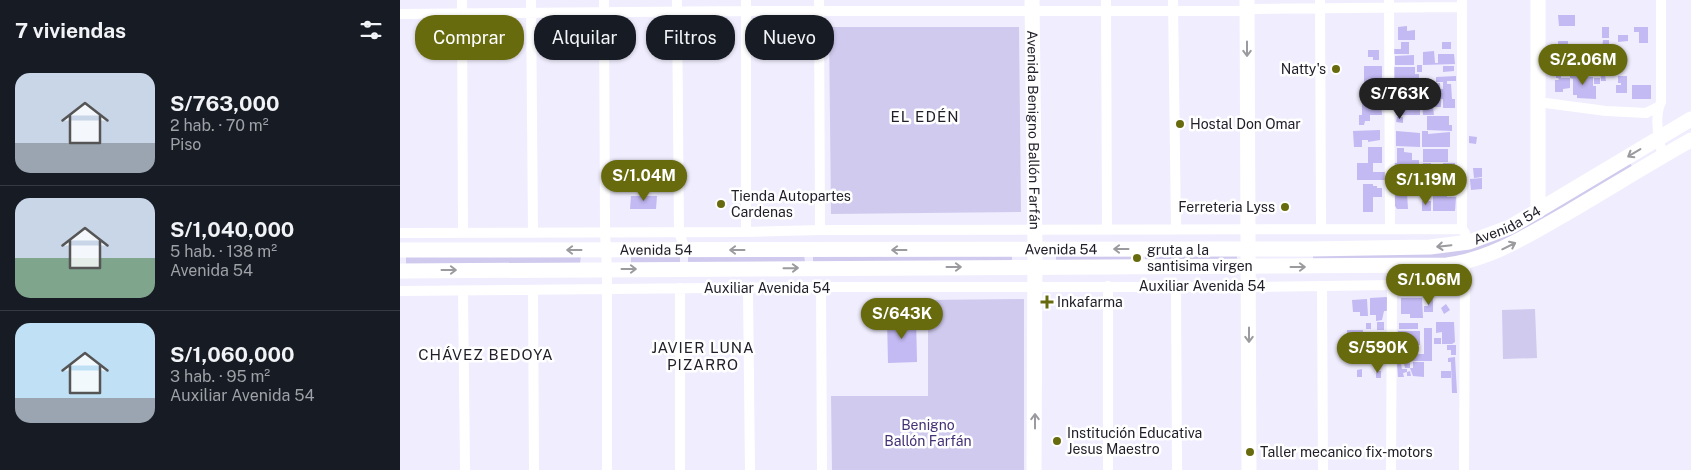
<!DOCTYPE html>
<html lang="es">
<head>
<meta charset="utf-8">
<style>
  :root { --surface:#171b24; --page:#242831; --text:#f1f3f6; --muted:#9ea1a6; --line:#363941; --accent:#676b0e }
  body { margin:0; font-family:"Public Sans",sans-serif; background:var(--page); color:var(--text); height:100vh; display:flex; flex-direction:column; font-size:19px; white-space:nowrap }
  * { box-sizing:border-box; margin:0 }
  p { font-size:16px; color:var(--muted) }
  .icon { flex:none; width:28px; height:28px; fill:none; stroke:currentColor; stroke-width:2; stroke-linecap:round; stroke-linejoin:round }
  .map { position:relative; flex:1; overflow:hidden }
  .drawer { display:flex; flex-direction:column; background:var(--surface); width:400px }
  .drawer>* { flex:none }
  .hud { position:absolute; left:15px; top:15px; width:475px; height:45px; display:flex; gap:10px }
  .price { position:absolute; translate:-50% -42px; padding:0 11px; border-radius:18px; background:var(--accent); color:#fff; font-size:16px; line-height:32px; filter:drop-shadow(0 1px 2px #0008) }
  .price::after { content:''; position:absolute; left:50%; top:30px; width:15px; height:11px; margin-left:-8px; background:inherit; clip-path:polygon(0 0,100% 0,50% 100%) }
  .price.active { background:#222; color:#fff }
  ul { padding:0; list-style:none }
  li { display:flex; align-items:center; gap:15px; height:125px; padding:0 15px }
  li+li { border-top:1px solid var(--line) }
  li span { display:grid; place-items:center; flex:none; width:140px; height:100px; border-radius:15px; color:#555 }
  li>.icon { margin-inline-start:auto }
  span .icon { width:60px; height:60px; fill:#fffc; stroke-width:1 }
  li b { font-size:21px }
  h2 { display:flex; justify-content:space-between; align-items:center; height:60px; padding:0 15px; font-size:21px }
  .pill { padding:0 18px; border-radius:20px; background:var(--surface); box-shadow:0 1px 4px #0004; font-size:18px; line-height:45px }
  .pill.active { background:var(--accent); color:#fff }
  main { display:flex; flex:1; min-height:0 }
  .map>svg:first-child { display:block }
  .green { fill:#d0caee }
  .building { fill:#c3b9f3 }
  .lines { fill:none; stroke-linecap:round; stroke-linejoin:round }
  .street { stroke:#fff; stroke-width:10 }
  .secondary { stroke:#fff; stroke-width:15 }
  .oneway { stroke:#9b9b9f }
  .poi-dot { fill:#676b0e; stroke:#fff; stroke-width:2 }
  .labels { text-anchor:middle; stroke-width:5; stroke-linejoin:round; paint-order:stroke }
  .poi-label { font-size:14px; fill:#21202a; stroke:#fff; text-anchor:start }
  .street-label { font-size:14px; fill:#21202a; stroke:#fff }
  .park-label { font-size:14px; fill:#443175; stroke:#fff }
  .neighbourhood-label { font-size:15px; letter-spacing:1px; fill:#21202a; stroke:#fff }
</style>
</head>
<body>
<main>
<section class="drawer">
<h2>7 viviendas<svg class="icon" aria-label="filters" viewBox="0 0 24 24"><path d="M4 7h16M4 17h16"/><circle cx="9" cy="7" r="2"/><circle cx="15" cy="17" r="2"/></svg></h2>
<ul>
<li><span style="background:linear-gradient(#c9d6e8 70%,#9aa5b1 0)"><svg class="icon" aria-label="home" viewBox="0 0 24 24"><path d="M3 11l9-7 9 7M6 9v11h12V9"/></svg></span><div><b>S/763,000</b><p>2 hab. · 70 m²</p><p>Piso</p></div></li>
<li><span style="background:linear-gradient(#c9d6e8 60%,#7fa58c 0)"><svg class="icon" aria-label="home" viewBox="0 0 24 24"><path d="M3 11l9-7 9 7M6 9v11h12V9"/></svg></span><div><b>S/1,040,000</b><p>5 hab. · 138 m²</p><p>Avenida 54</p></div></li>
<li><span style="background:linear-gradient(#bfe0f5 75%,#9aa5b1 0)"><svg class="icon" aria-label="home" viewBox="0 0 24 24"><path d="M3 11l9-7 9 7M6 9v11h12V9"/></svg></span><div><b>S/1,060,000</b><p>3 hab. · 95 m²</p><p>Auxiliar Avenida 54</p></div></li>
</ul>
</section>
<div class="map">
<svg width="1291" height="470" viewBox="0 0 1291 470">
  <rect width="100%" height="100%" fill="#f0edfe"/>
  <path class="green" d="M429,27H619L621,212L431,214Z
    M1230,163L1233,168L1114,238L1056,258L913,260V253L1041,252Z
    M837,253V261L745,262V254Z
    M413,254L612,255V262H413Z
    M6,255H181L180,264L6,265Z
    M231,255H280V263H231Z
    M288,255H404L405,262L288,263Z
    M734,255V262L656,263V256Z
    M624,299V470H432L431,396H528V300Z
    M1135,309L1137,358L1103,359L1102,310Z"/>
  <path class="building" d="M1158,15H1175V26H1159Z
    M1007,26V31L1015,30V40H998V27Z
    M1202,27H1209V38H1202Z
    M1234,27H1248V43H1239V32H1234Z
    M1218,35H1228V41L1218,42Z
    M1203,40H1209V49H1202Z
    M1158,41H1168V45H1171L1172,51H1158Z
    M1001,42H1009V54H994V49H1001Z
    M1042,42H1051V49H1042Z
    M968,50H979V60H973V57H968Z
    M1034,51L1035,63H1038V54H1054L1055,64L1023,65V52Z
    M1203,51H1206V69H1213L1214,75H1205L1206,81H1201L1200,61H1203Z
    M1180,52H1199L1200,62H1184L1183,68H1180L1176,65L1178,62H1180Z
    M1155,54H1157V58H1161V63H1166V69H1161V78H1170V88L1163,89V92H1155V80H1159L1158,78H1156V71H1155Z
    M1014,55V65H995V56Z
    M1171,58H1176V63H1171Z
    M1213,58H1220V63L1214,64Z
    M1017,65H1022V72H1017Z
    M964,66H982V82H964Z
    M1043,66H1054V71L1043,72Z
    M993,67H1015V74H1019V82L993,83Z
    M1173,68H1176V72H1180V76L1193,77V86H1196V99L1177,98V95H1173V79L1170,78V72H1173Z
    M1056,76V81H1047V84H1051L1052,99H1055V108H1043V99H1041V107H1033L1034,115H1023L1022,100H1034V97L1026,98L1025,90H1021V83H1030V90H1034V83H1040V89H1043V82H1036V77Z
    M1218,76H1227V93H1216V85H1221V83H1218Z
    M1194,78H1200V84H1194Z
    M972,83H978V87H985V94H982V98H976V94H972Z
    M1232,85H1251V99H1232Z
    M964,87H970V98H964Z
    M1020,97V115H996L995,109H998V98Z
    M981,99L982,115H970V121H965L964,125H959V115H962V100Z
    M1027,116H1049V125H1052V131L1027,130Z
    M997,117H1003V123L996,122Z
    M980,130V140L968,142V140H962V147H954L953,131Z
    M996,131L1020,133V147L996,146Z
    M1022,131H1028V134L1050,132V147H1022Z
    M1069,136L1077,137L1076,144L1069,143Z
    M968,147H982V163H973V172H986V180H957V163H968Z
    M997,148H1004V152L1012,153V160H1019V164H1014V174H1022L1023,163H1031V172L1029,174H1022L1023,176H1030V180H1001V185H994V163H997Z
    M1023,149H1048V162H1023Z
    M1043,163H1055L1054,179H1043Z
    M1035,165H1039V179H1035Z
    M1073,168H1082V177L1074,178Z
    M1082,178V189L1071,190L1070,179Z
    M1047,180V197H1056L1055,211H1033V194H1031V188H1039L1038,186H1032V181Z
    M963,184H973V186H977V188H982V197H973V212H963Z
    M994,186H1001L1002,193H1007L1008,209H997L995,206Z
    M231,196H257L256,209H230Z
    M1022,201H1031V211H1022Z
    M987,297L988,311H984L982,320L976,321V315H970V298Z
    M1001,298H1022L1023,318H1010V314H1001Z
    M967,299L968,316H960V312H953L952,300Z
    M1027,299H1033V312H1024V306H1028Z
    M1046,304L1050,310L1044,314L1041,308Z
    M516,318L517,362L488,363L487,319Z
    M977,322H984V330H977Z
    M1036,322H1054L1055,342L1052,344H1042V332L1036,333Z
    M966,323H971V329H966Z
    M999,323H1018V329H999Z
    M1024,328H1032V361H997V350L1006,349V354H1024Z
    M947,330H963V352L973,351V361H962V353H957L956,336H947Z
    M998,331H1020V345H1014V350H1008V345H998Z
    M969,334H985L984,345H969Z
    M1034,338H1041V344H1034Z
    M1047,345H1056V355H1051V350H1047Z
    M966,347H983V357H976V350H966Z
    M1055,357L1057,393H1052L1051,362H1048V358Z
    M1013,362H1024V377L1013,376L1010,368H1005L1004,363H1010V368H1013Z
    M997,364H1001L1002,369H1007V372L1010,371L1011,376H1007V372L1003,373L1004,377H998Z
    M962,369V377H957V370Z
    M976,371H981V378H976Z
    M1041,371H1051V378H1041Z"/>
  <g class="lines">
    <path class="street" d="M62,0L63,233
      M131,0L133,233
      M204,0L205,233L207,269V470
      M277,0L279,232L285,250
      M346,0V232
      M419,0L420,230
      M706,0L707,229
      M773,0L776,229
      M920,0L921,229
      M989,0L990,229
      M1062,0V229L1065,233
      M1261,0V102C1254,116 1259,142 1263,157
      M0,14L346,11H847L854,9L1062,7
      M1138,102L1206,111L1246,113L1258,107
      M0,233L346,232L420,230L1062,229
      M708,286V470
      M776,286L777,470
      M922,286L923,470
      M421,287L422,470
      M280,288V470
      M348,288L350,470
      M133,290L134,470
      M0,291L421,287H848L1063,284
      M63,291L65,470
      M991,470L992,286
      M1064,470L1065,263"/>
    <g class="secondary">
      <path id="s1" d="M632,0L635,250L634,470"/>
      <path d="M847,0L849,470"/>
      <path d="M1138,211V0"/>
      <path id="s2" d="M0,250L909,249L1030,247L1069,242L1110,227L1291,119"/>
      <path d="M0,271L1047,265C1092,259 1130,234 1169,212C1210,188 1250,163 1291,140"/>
    </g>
  </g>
  <defs><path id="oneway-shaft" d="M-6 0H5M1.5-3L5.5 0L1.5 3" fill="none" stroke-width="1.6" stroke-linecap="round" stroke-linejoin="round" transform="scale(1.25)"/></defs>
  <g class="oneway">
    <use href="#oneway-shaft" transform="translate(847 49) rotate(90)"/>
    <use href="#oneway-shaft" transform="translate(1234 153) rotate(149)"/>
    <use href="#oneway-shaft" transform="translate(1044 246) rotate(174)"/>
    <use href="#oneway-shaft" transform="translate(1109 246) rotate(-26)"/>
    <use href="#oneway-shaft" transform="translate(721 249) rotate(180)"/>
    <use href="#oneway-shaft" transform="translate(174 250) rotate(-180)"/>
    <use href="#oneway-shaft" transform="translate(337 250) rotate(180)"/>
    <use href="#oneway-shaft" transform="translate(499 250) rotate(180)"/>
    <use href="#oneway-shaft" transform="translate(554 267)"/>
    <use href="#oneway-shaft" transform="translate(898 267)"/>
    <use href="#oneway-shaft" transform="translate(391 268) rotate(-1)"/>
    <use href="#oneway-shaft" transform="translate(229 269)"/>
    <use href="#oneway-shaft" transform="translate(49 270)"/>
    <use href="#oneway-shaft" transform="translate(849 335) rotate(90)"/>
    <use href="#oneway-shaft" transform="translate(635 421) rotate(-90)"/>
  </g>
  <g class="poi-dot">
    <circle cx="936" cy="69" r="5"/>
    <circle cx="780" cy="124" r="5"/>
    <circle cx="321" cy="204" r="5"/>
    <circle cx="885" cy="207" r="5"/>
    <circle cx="737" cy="258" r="5"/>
    <path d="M644.5 294.5h5v5h5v5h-5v5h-5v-5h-5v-5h5z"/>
    <circle cx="657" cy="441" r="5"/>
    <circle cx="850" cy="452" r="5"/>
  </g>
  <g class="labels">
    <g class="poi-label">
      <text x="926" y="74" text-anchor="end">Natty's</text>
      <text x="790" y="129">Hostal Don Omar</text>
      <text x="331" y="201">Tienda Autopartes<tspan x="331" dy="16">Cardenas</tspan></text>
      <text x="875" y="212" text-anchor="end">Ferreteria Lyss</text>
      <text x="747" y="255">gruta a la<tspan x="747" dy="16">santisima virgen</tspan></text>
      <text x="657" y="307">Inkafarma</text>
      <text x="667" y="438">Institución Educativa<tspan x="667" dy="16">Jesus Maestro</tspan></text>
      <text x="860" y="457">Taller mecanico fix-motors</text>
    </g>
    <g class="street-label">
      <text dy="5" stroke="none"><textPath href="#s1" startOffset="130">Avenida Benigno Ballón Farfán</textPath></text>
      <text dy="5" stroke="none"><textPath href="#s2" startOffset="1111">Avenida 54</textPath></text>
      <text dy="5" stroke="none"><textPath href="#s2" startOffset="256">Avenida 54</textPath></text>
      <text dy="5" stroke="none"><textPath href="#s2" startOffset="661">Avenida 54</textPath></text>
      <text x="802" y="291">Auxiliar Avenida 54</text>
      <text x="367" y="293">Auxiliar Avenida 54</text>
    </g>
    <g class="park-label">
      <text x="528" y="430">Benigno<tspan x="528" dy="16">Ballón Farfán</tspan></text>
    </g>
    <g class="neighbourhood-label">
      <text x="525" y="122">EL EDÉN</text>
      <text x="303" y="353">JAVIER LUNA<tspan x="303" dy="17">PIZARRO</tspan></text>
      <text x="86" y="360">CHÁVEZ BEDOYA</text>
    </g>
  </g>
</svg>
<b class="price" style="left:1183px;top:86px">S/2.06M</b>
<b class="price active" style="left:1000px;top:120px">S/763K</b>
<b class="price" style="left:244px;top:202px">S/1.04M</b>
<b class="price" style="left:1026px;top:206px">S/1.19M</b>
<b class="price" style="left:1029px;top:306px">S/1.06M</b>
<b class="price" style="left:502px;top:340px">S/643K</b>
<b class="price" style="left:978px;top:374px">S/590K</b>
<div class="hud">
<a class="pill active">Comprar</a>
<a class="pill">Alquilar</a>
<a class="pill">Filtros</a>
<a class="pill">Nuevo</a>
</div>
</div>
</main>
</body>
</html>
